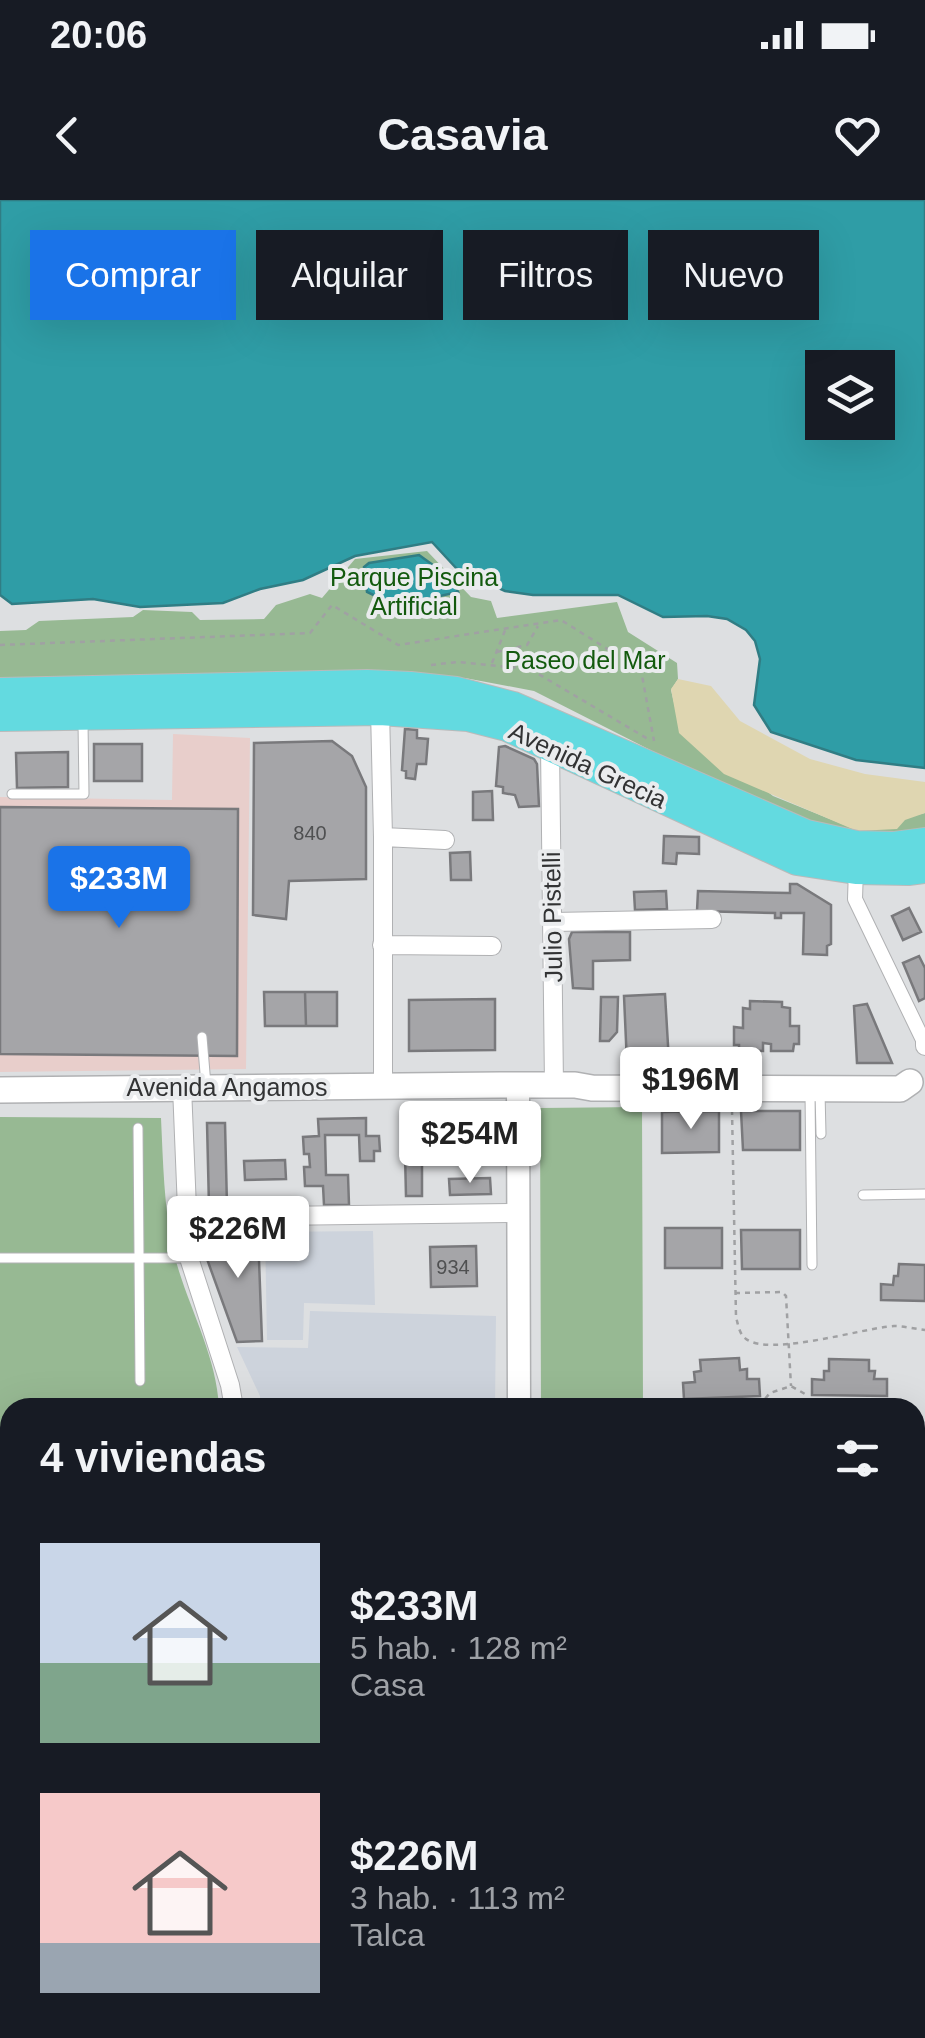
<!DOCTYPE html>
<html lang="es">
<head>
<meta charset="utf-8">
<style>
  :root { --surface:#171b24; --page:#20242c; --text:#f1f3f6; --muted:#9ea1a6; --accent:#1a73e8 }
  body { margin:0; font-family:Helvetica,sans-serif; background:var(--page); color:var(--text); height:100vh; display:flex; flex-direction:column; font-size:38px; white-space:nowrap }
  * { box-sizing:border-box; margin:0 }
  p { font-size:32px; color:var(--muted) }
  .icon { flex:none; width:55px; height:55px; fill:none; stroke:currentColor; stroke-width:2; stroke-linecap:round; stroke-linejoin:round }
  .map { position:relative; flex:1; overflow:hidden }
  .drawer { position:absolute; left:0px; top:1198px; width:925px; height:642px; display:flex; flex-direction:column; background:var(--surface); border-radius:30px 30px 0 0; box-shadow:0 10px 40px #0002 }
  .drawer>* { flex:none }
  .top-card { position:absolute; left:30px; top:30px; width:865px; height:90px; display:flex; gap:20px }
  .buttons { position:absolute; left:805px; top:150px; display:grid; gap:20px }
  .buttons a { display:grid; place-items:center; width:90px; height:90px; border-radius:0px; background:var(--surface); box-shadow:0 10px 40px #0002; font-size:50px }
  .price { position:absolute; translate:-50% -85px; padding:0 22px; border-radius:10px; background:#fff; color:#222; font-size:32px; line-height:65px; filter:drop-shadow(0 2px 5px #0008) }
  .price::after { content:''; position:absolute; left:50%; top:60px; width:30px; height:22px; margin-left:-15px; background:inherit; clip-path:polygon(0 0,100% 0,50% 100%) }
  .price.selected { background:var(--accent); color:#fff }
  ul { padding:0; list-style:none }
  li { display:flex; align-items:center; gap:30px; height:250px; padding:0 40px }
  li span { display:grid; place-items:center; flex:none; width:280px; height:200px; border-radius:0px; color:#555 }
  li>.icon { margin-inline-start:auto }
  span .icon { width:120px; height:120px; fill:#fffc; stroke-width:1 }
  li b { font-size:42px }
  h2 { display:flex; justify-content:space-between; align-items:center; height:120px; padding:0 40px; font-size:42px }
  .tag { padding:0 35px; border-radius:0px; background:var(--surface); box-shadow:0 10px 40px #0002; font-size:35px; line-height:90px }
  .tag.selected { background:var(--accent); color:#fff }
  .status { display:flex; justify-content:space-between; align-items:center; height:70px; padding:0 50px; background:var(--surface); direction:ltr }
  .status svg { height:28px; fill:currentColor }
  header { display:flex; justify-content:space-between; align-items:center; height:130px; padding:0 40px; background:var(--surface); font-size:45px; font-weight:700 }
  .map>svg:first-child { display:block }
  .commercial { fill:#e8cecb }
  .built { fill:#cdd3dc }
  .green { fill:#97b993 }
  .sand { fill:#dfd6b1 }
  .water { fill:#2f9da6; stroke:#307d84; stroke-width:2.5; fill-rule:evenodd }
  .building { fill:#a5a5a8; stroke:#79797c; stroke-width:2.5 }
  .lines { fill:none; stroke-linecap:round; stroke-linejoin:round }
  .service-casing { stroke:#b0b1b3; stroke-width:11 }
  .pedestrian-casing { stroke:#b0b1b3; stroke-width:16 }
  .minor-casing { stroke:#b0b1b3; stroke-width:20 }
  .tertiary-casing { stroke:#b0b1b3; stroke-width:25 }
  .secondary-casing { stroke:#b0b1b3; stroke-width:28 }
  .trunk-casing { stroke:#b9baba; stroke-width:32 }
  .path { stroke:#a0a1a3; stroke-width:2.5; stroke-dasharray:5 5; stroke-linecap:butt }
  .service { stroke:#fff; stroke-width:9 }
  .pedestrian { stroke:#fff; stroke-width:14 }
  .minor { stroke:#fff; stroke-width:18 }
  .tertiary { stroke:#fff; stroke-width:22 }
  .secondary { stroke:#fff; stroke-width:25 }
  .trunk { stroke:#63dae0; stroke-width:30 }
  .labels { text-anchor:middle; stroke-width:8; stroke-linejoin:round; paint-order:stroke }
  .number-label { font-size:20px; fill:#4f5051 }
  .park-label { font-size:25px; fill:#135a0e; stroke:#eaecee }
  .street-label { font-size:25px; fill:#323334; stroke:#eaecee }
</style>
</head>
<body>
<div class="status"><b>20:06</b><svg viewBox="0 0 49 12"><path d="M0 12V9h3v3zM5 12V6h3v6zM10 12V3h3v9zM15 12V0h3v12zM26 1h20v11H26zM47 4h2v5h-2z"/></svg></div>
<header><svg class="icon" aria-label="back" viewBox="0 0 24 24"><path d="M15 5l-7 7 7 7"/></svg>Casavia<svg class="icon" aria-label="heart" viewBox="0 0 24 24"><path d="M12 20l-8-8c-3-5 5-10 8-4 3-6 11-1 8 4z"/></svg></header>
<div class="map">
<svg width="925" height="1838" viewBox="0 0 925 1838">
  <rect width="100%" height="100%" fill="#dddfe1"/>
  <path class="commercial" d="M173,534L250,538L246,869L0,872V597L172,600Z"/>
  <path class="built" d="M373,1031L375,1105L304,1103L303,1140H267L265,1032Z
    M310,1111L496,1116L495,1207H260V1196L237,1147L308,1148Z
    M925,1248V1511L915,1512V1249Z"/>
  <path class="green" d="M427,351L471,397L491,401L497,418L617,402L628,432L677,463L678,479L671,490L679,524L773,596L857,630L925,613V638L806,629L534,491L465,478L0,481V431L26,430L39,421L133,417L143,410L192,412L200,420L264,419L276,405L310,394L322,398L355,359Z
    M642,907L643,1207H541L540,908Z
    M0,917L161,918C163,961 164,1008 173,1050C186,1104 216,1152 219,1207L10,1208V1542H0Z
    M925,1273V1377L915,1379V1275Z"/>
  <path class="sand" d="M678,479L711,486L740,521L810,559L865,574L925,582V613L905,620L897,629L857,631L724,574L679,533L671,489Z"/>
  <path class="water" d="M0,0H925V568L856,560L771,532L754,505L760,459L755,441L746,430L727,419L707,416L663,417L618,395H533L505,391L457,369L432,342L355,356L303,380L260,389L223,403L140,407L93,399L12,404L0,395ZM822,168H878V222H822Z
    M419,355L451,378L458,392L396,406L367,392L364,367L369,363Z"/>
  <path class="building" d="M405,529L417,530V538L428,539L426,564H417L415,579L406,578V571L402,570Z
    M332,541L352,556L366,587V679L289,681L286,719L253,715L254,543Z
    M94,544H142V581H94Z
    M505,546L534,559L537,564L539,606L519,607L515,595L503,593V587L496,586L499,547Z
    M68,552V587L17,588L16,553Z
    M492,591L493,620H473V592Z
    M0,607L238,609L237,856L0,854Z
    M664,636L699,637V654L677,653L676,664L663,663Z
    M470,652L471,680H451L450,653Z
    M790,684H797L831,705V744L827,746V755L803,754L804,713H781V718H775V713L697,711L698,691L790,693Z
    M666,691L667,709L635,710L634,692Z
    M909,708L921,732L903,740L892,716Z
    M572,732H630V760L593,761V789L573,788L569,739Z
    M919,756L925,768V798L919,801L903,763Z
    M264,792H305L306,826H265Z
    M305,792H337V826H306Z
    M665,794L669,862L627,864L624,796Z
    M601,797H618L617,832L609,841H600Z
    M495,799V850L409,851V800Z
    M750,801L782,802V807L790,808V826H799V844H794L793,851H771V844L763,843V851L739,850V845H734V827L743,828V808L750,809Z
    M867,804L892,863H857L854,806Z
    M719,911V952L662,953V912Z
    M741,911H800V950H743Z
    M405,917H421L422,954H405Z
    M366,918V936H379L380,951H374V961H360L359,935H325L326,975H348L349,1005H324L323,986H305L304,967H310L309,954H304L303,937L319,936L318,919Z
    M207,923H225L227,1006H209Z
    M405,954H422V996H406Z
    M285,960L286,979L245,980L244,961Z
    M490,978L491,994L450,995L449,979Z
    M665,1028H722V1068H665Z
    M741,1030H800V1069H742Z
    M258,1033L262,1141L237,1142L207,1059L202,1034Z
    M476,1046L477,1086L431,1087L430,1047Z
    M899,1064L925,1065V1101L881,1100V1084L893,1085L894,1076H898Z
    M739,1158L740,1170L747,1169V1179H759L760,1196L684,1199L683,1183L695,1182L694,1172L701,1171L700,1160Z
    M829,1159L869,1160V1171H875L874,1179H887V1196L812,1195V1179L824,1180V1171H829Z
    M925,1419V1484L924,1485L921,1457H915V1421Z
    M925,1492V1511L915,1512V1494Z"/>
  <g class="lines">
    <g class="service-casing">
      <path id="service" d="M12,594H84L83,522
        M202,837L206,885
        M820,892L821,934
        M810,893L812,1065
        M138,928L140,1181
        M863,995L925,994
        M0,1058H189
        M0,1243L10,1241"/>
    </g>
    <g class="pedestrian-casing">
      <path id="pedestrian" d="M856,669L855,699L924,842"/>
    </g>
    <g class="minor-casing">
      <path id="minor" d="M382,503L380,510L383,637V887
        M550,547L554,886
        M383,637L445,640
        M553,722L712,719
        M382,745L492,746
        M925,839V846
        M182,887L189,1058L230,1185L234,1208
        M186,1017L517,1013
        M915,1529L925,1528
        M915,1823L925,1822
        M0,1833L3,1563
        M236,1838V1830
        M642,1838L825,1834L858,1830"/>
    </g>
    <g class="tertiary-casing">
      <path id="tertiary" d="M518,886L519,1208
        M519,1830V1838"/>
    </g>
    <g class="secondary-casing">
      <path id="secondary" d="M0,890L500,885H575L592,888L900,889L910,882"/>
    </g>
    <g class="trunk-casing">
      <path id="trunk" d="M0,493L367,485L410,487L456,492L513,507L806,635L856,646L894,647L925,643
        M0,516L380,510L468,516L507,526L797,660L856,669L908,670L925,668"/>
    </g>
    <path class="path" d="M0,445L310,433L332,405L398,445L561,420L641,470L654,541
      M497,452L527,445L538,426
      M492,463L506,428
      M431,465L457,462L530,469L648,539
      M732,910L736,1117C738,1124 739,1134 746,1139C771,1157 862,1128 894,1126C904,1126 915,1129 925,1130
      M735,1093L782,1092L786,1096L791,1186
      M764,1208V1200L770,1193L791,1186L805,1194L808,1208"/>
    <use href="#service" class="service"/>
    <use href="#pedestrian" class="pedestrian"/>
    <use href="#minor" class="minor"/>
    <use href="#tertiary" class="tertiary"/>
    <use href="#secondary" class="secondary"/>
    <use href="#trunk" class="trunk"/>
  </g>
  <g class="labels">
    <g class="number-label">
      <text x="310" y="640">840</text>
      <text x="453" y="1074">934</text>
    </g>
    <g class="park-label">
      <text x="414" y="386">Parque Piscina<tspan x="414" dy="29">Artificial</tspan></text>
      <text x="585" y="469">Paseo del Mar</text>
    </g>
    <g class="street-label">
      <text transform="translate(588 565) rotate(25)" y="9">Avenida Grecia</text>
      <text transform="translate(552 717) rotate(-91)" y="9">Julio Pistelli</text>
      <text x="227" y="896">Avenida Angamos</text>
    </g>
  </g>
</svg>
<div class="buttons">
<a><svg class="icon" aria-label="layers" viewBox="0 0 24 24"><path d="M12 4l9 5-9 5-9-5zM3 14l9 5 9-5"/></svg></a>
</div>
<b class="price selected" style="left:119px;top:731px">$233M</b>
<b class="price" style="left:691px;top:932px">$196M</b>
<b class="price" style="left:470px;top:986px">$254M</b>
<b class="price" style="left:238px;top:1081px">$226M</b>
<div class="top-card">
<a class="tag selected">Comprar</a>
<a class="tag">Alquilar</a>
<a class="tag">Filtros</a>
<a class="tag">Nuevo</a>
</div>
<section class="drawer">
<h2>4 viviendas<svg class="icon" aria-label="filters" viewBox="0 0 24 24"><path d="M4 7h16M4 17h16"/><circle cx="9" cy="7" r="2"/><circle cx="15" cy="17" r="2"/></svg></h2>
<ul>
<li><span style="background:linear-gradient(#c9d6e8 60%,#7fa58c 0)"><svg class="icon" aria-label="home" viewBox="0 0 24 24"><path d="M3 11l9-7 9 7M6 9v11h12V9"/></svg></span><div><b>$233M</b><p>5 hab. · 128 m²</p><p>Casa</p></div></li>
<li><span style="background:linear-gradient(#f6c9c9 75%,#9aa5b1 0)"><svg class="icon" aria-label="home" viewBox="0 0 24 24"><path d="M3 11l9-7 9 7M6 9v11h12V9"/></svg></span><div><b>$226M</b><p>3 hab. · 113 m²</p><p>Talca</p></div></li>
</ul>
</section>
</div>
</body>
</html>
